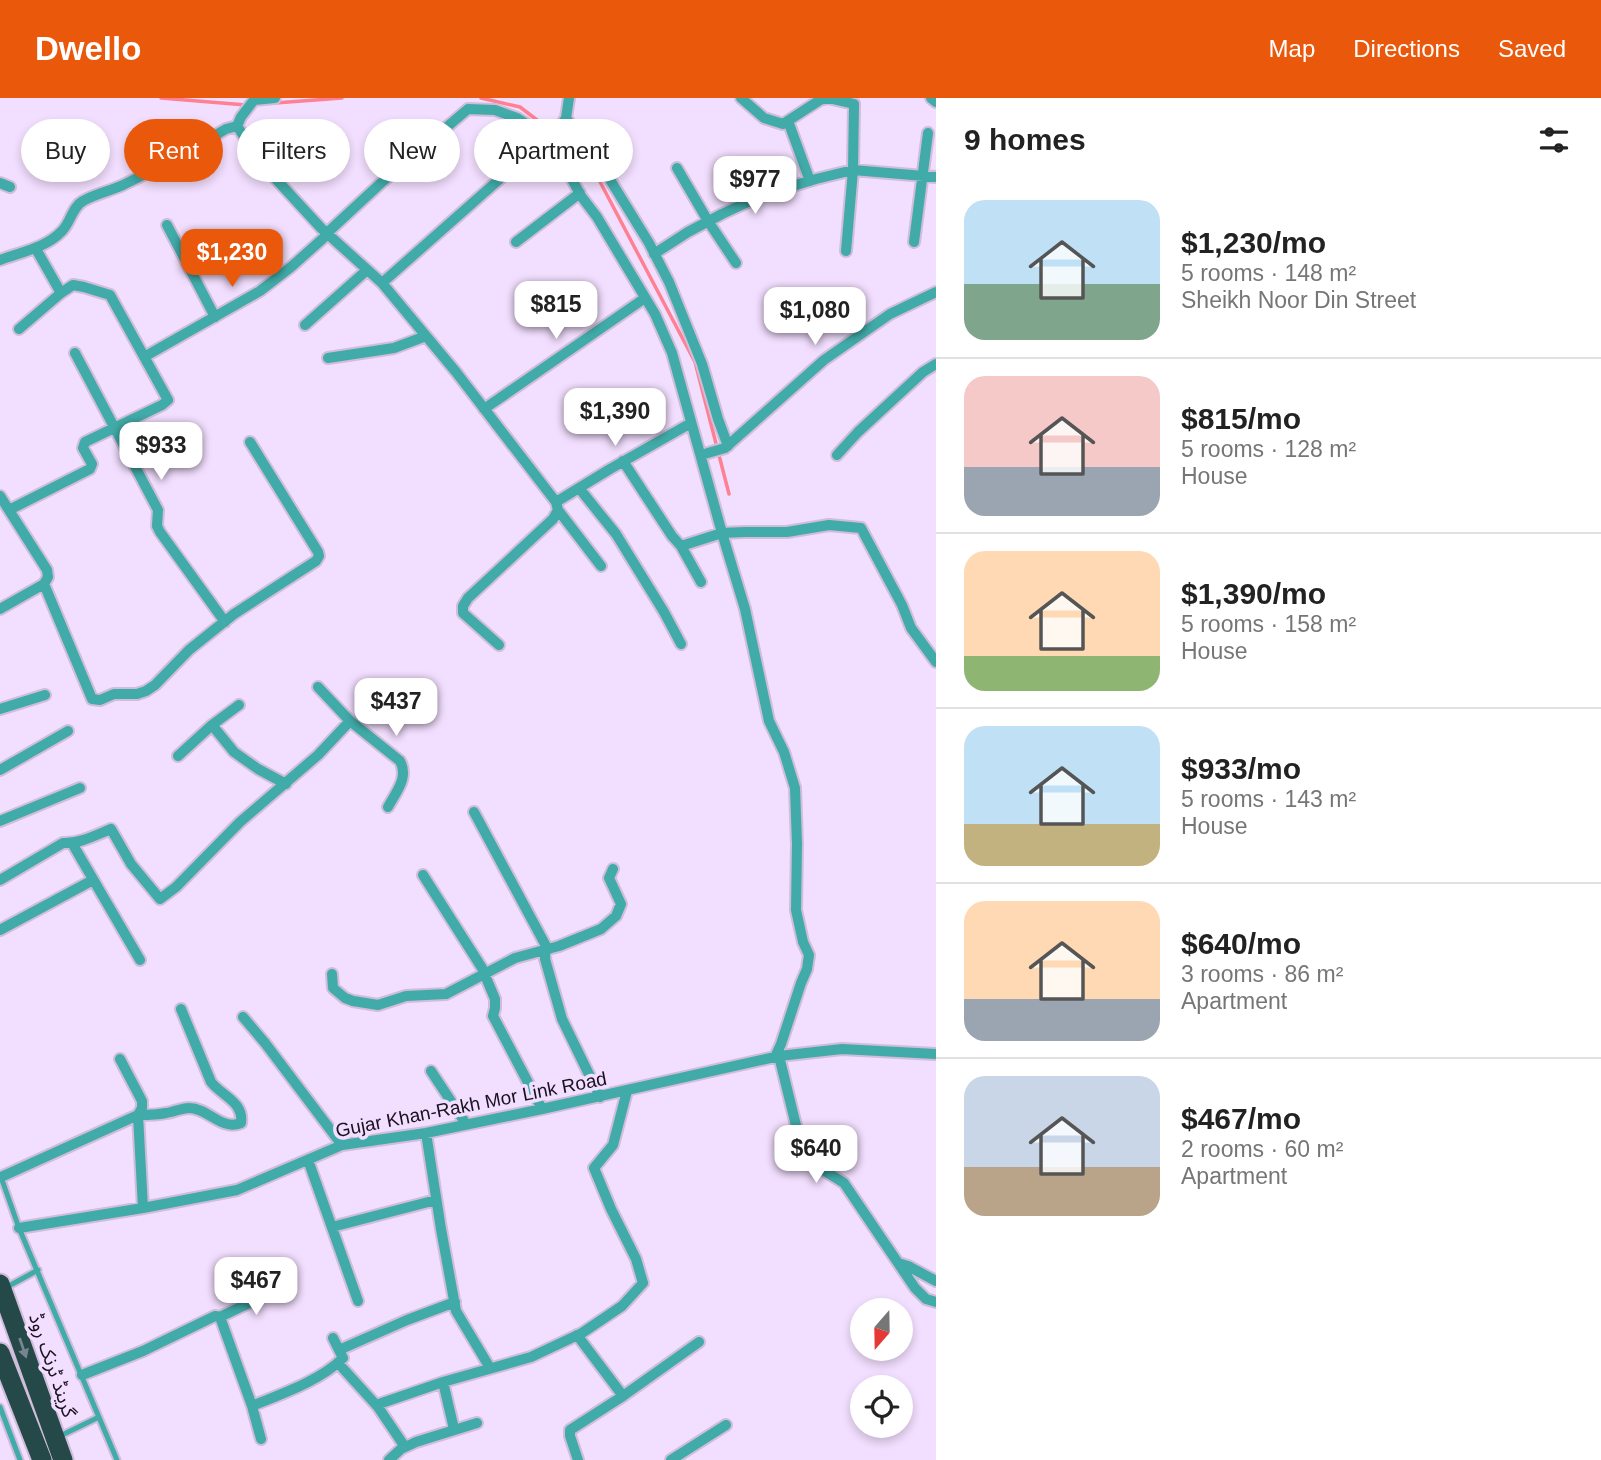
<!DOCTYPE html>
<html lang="en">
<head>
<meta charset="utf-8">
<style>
  :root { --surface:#fff; --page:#f6f6f6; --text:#222; --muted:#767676; --line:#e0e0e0; --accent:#ea580c }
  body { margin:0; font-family:Arial,"Noto Sans Arabic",sans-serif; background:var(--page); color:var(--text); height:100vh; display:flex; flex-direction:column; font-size:26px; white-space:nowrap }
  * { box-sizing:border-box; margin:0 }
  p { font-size:23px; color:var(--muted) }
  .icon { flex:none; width:38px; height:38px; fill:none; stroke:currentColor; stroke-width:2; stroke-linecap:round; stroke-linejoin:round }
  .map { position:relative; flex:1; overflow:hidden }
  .sheet { display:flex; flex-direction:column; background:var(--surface); width:665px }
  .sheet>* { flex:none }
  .guide { position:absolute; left:21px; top:21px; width:665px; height:63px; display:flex; gap:14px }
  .needle { width:46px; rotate:200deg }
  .tools { position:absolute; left:850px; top:1200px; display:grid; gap:14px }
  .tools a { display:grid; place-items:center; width:63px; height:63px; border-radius:50%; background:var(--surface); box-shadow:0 4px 10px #0003; font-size:35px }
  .price { position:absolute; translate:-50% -60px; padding:0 16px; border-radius:14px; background:#fff; color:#222; font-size:23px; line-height:46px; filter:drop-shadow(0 2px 4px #0008) }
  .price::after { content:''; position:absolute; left:50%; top:42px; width:21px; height:16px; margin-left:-10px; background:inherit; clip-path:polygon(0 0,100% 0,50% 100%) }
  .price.current { background:var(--accent); color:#fff }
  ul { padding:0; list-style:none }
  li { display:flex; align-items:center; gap:21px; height:175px; padding:0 28px }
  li+li { border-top:2px solid var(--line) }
  li span { display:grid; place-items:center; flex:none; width:196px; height:140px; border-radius:21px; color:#555 }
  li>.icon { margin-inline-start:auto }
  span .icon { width:84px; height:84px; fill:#fffc; stroke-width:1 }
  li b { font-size:30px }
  h2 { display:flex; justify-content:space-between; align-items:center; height:84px; padding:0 28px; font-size:30px }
  .chip { padding:0 24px; border-radius:32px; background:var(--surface); box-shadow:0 4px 10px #0003; font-size:24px; line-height:63px }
  .chip.current { background:var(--accent); color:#fff }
  header { display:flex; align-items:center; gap:42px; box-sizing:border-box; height:98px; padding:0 35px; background:var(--accent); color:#fff }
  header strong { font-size:33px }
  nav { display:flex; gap:38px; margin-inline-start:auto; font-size:24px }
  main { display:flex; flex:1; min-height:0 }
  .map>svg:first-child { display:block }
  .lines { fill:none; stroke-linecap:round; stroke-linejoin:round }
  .stream { stroke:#fe8092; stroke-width:3.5 }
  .lane-casing { stroke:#cfbdda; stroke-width:9 }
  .street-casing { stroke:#cfbdda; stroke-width:14 }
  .highway-casing { stroke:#cfbdda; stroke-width:23 }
  .lane { stroke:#40aba8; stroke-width:5 }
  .street { stroke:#40aba8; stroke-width:10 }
  .highway { stroke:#244948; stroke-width:19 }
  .oneway { fill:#768591 }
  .labels { text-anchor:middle; stroke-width:7; stroke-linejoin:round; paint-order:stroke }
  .street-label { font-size:19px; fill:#1a111f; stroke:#f2defe }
</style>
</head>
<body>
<header>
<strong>Dwello</strong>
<nav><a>Map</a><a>Directions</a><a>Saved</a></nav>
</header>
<main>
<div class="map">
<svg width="936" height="1362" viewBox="0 0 936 1362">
  <rect width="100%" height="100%" fill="#f2defe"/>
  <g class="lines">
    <path class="stream" d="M161,0L246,7
      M481,0L520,9L588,61L695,264L729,396
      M275,5L342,0"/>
    <g class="lane-casing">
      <path id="lane" d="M1,1079L19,1130L117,1362
        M7,1189L38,1172
        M0,1309L20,1362
        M58,1339L99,1319"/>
    </g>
    <g class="street-casing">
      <path id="street" d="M741,0L764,20L783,26L820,2L828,0L854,6L853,72L846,153
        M931,0L936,4
        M566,20L609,80L649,145L669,184L702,266L718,321L728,348
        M788,23L810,83
        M237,28L241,19L254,2L275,0
        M677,70L708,123L736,165
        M0,85L10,89
        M167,127L215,219
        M327,135L381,85L468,11L495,12L517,20L534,31L543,42L566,70L581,98L597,119L655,216L672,255L722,435L745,511L769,623L784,654L795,690L797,746L796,812L803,844L809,857L807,871L801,885L781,946L775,959
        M516,144L580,95
        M914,144L928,35
        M654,156L688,134L722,116L763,97L816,81L853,72L936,79
        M0,162C21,154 46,150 62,133C71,124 72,109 83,103C95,96 110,93 123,87C158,70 192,51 226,31L237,28L263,67L321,130L382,185L456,274L556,404L558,412L601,468
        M382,185L562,26L566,20L569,0
        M305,227L367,172
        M19,231L61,195
        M75,255L158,412L157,428L160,434L225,524
        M144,259L260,193L291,169L328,136
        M328,260L394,250L426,238
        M484,311L645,200
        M701,357L725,350L824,262L890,216L936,194
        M837,357L858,334L923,274L936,266
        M623,363L672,438L681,448L701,484
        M579,390L616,436L664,514L681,546
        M556,404L610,371L691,325
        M9,412L90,371L92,366L83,350L85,344L162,307L168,302L110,197L84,189L73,187L61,195L36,151
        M681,448L722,435L745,434H787L829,427L861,430L902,507L911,530L936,564
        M44,486L92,601L100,602L114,596H137L146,593L155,587L189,552L234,516L316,463L319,458L318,454L250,344
        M0,511L44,486L48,479L47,472L0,398
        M499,547L463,515V508L468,500L553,421L558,412
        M318,589L350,623L400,663C409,680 396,694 388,709
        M0,611L45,597
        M212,627L234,654L258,671L286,686
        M178,658L212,627L239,607
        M0,672L68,633
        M474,714L546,848L545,861L562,921L600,999
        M0,723L80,690
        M72,745L140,862
        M423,777L482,870L495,901V910L493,918L542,1011
        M0,782L63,745C79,746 96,737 111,731L131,766L160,801L176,789L240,724L318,657L350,623
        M0,832L93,782
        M332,876L333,890L345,900L353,903L378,907L406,898L446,896L515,860L559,848L601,831L616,818L621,806L609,780L613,771
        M243,919L265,945L342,1047
        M779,958L804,1060L844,1085L915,1190L926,1201L936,1204
        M431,973L466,1026
        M426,1035L441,1131L456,1213L490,1270
        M308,1062L358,1203
        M1,1079L138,1017L142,1010V1003L120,961
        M143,1110L138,1017C147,1017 157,1017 166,1015C173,1014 182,1010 189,1010C209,1010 221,1033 241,1025C244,1004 222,998 211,984L181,911
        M332,1129L436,1102
        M19,1130L143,1110L237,1092L342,1047L426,1035L542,1011L779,958L842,951L936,956
        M898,1165L908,1168L936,1183
        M220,1219L278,1191
        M577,1237L623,1298
        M339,1252L407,1222L455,1204
        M338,1265L378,1309L405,1349
        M82,1277L143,1253L215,1218L220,1219L252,1308L261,1341
        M443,1284L454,1331
        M376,1307L443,1284L531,1259L582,1235L622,1208L643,1185L636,1161L611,1111L594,1070L613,1047L627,993
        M252,1308C281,1296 320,1283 343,1260L333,1240
        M389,1362L401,1351L416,1344L477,1325
        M578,1362L570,1338V1332L623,1298L699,1244
        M671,1362L726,1327"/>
    </g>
    <g class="highway-casing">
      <path id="highway" d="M0,1186L63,1362
        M0,1255L42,1362"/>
    </g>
    <use href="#lane" class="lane"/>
    <use href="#street" class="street"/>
    <use href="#highway" class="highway"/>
  </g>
  <defs><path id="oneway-solid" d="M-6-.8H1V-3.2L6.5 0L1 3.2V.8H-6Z" transform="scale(1.75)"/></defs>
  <use class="oneway" href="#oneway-solid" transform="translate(23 1250) rotate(71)"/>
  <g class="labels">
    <g class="street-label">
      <text transform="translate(471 1006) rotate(-11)" y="7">Gujar Khan-Rakh Mor Link Road</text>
      <text transform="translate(53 1267) rotate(71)" y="7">گرینڈ ٹرنک روڈ</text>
    </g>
  </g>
</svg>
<div class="tools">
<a><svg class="needle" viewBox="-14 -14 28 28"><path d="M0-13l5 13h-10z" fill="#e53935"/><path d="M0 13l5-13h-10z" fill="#767676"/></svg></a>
<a><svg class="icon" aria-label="locate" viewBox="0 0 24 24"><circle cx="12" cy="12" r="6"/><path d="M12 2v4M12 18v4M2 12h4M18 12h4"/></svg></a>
</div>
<b class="price" style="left:755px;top:118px">$977</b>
<b class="price current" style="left:232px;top:191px">$1,230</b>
<b class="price" style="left:556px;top:243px">$815</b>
<b class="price" style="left:815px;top:249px">$1,080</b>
<b class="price" style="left:615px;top:350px">$1,390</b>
<b class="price" style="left:161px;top:384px">$933</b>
<b class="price" style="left:396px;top:640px">$437</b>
<b class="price" style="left:816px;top:1087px">$640</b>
<b class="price" style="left:256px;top:1219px">$467</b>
<div class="guide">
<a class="chip">Buy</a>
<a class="chip current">Rent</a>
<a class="chip">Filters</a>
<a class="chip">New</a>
<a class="chip">Apartment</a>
</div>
</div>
<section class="sheet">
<h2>9 homes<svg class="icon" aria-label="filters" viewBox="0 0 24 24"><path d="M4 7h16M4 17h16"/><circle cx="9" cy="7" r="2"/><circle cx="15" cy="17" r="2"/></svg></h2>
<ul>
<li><span style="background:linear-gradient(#bfe0f5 60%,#7fa58c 0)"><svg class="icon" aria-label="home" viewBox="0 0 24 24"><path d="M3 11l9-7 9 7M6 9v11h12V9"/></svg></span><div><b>$1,230/mo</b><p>5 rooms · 148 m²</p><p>Sheikh Noor Din Street</p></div></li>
<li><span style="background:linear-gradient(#f6c9c9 65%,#9aa5b1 0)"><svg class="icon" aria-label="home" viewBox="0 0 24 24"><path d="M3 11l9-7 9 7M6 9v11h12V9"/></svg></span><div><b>$815/mo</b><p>5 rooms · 128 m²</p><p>House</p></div></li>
<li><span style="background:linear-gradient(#ffd9b3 75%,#8fb573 0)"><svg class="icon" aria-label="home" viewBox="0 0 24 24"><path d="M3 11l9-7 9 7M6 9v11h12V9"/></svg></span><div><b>$1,390/mo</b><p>5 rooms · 158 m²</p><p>House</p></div></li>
<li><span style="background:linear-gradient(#bfe0f5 70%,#c2b280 0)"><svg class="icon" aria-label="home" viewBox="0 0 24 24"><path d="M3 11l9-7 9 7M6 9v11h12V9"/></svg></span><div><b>$933/mo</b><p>5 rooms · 143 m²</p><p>House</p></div></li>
<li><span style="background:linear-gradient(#ffd9b3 70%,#9aa5b1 0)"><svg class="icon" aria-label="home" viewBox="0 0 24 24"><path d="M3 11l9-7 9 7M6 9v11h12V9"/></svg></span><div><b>$640/mo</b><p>3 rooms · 86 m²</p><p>Apartment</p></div></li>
<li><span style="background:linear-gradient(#c9d6e8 65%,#b9a48a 0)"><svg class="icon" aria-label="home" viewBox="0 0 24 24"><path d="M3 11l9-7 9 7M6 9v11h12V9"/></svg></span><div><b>$467/mo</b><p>2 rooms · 60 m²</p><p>Apartment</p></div></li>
</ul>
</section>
</main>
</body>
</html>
